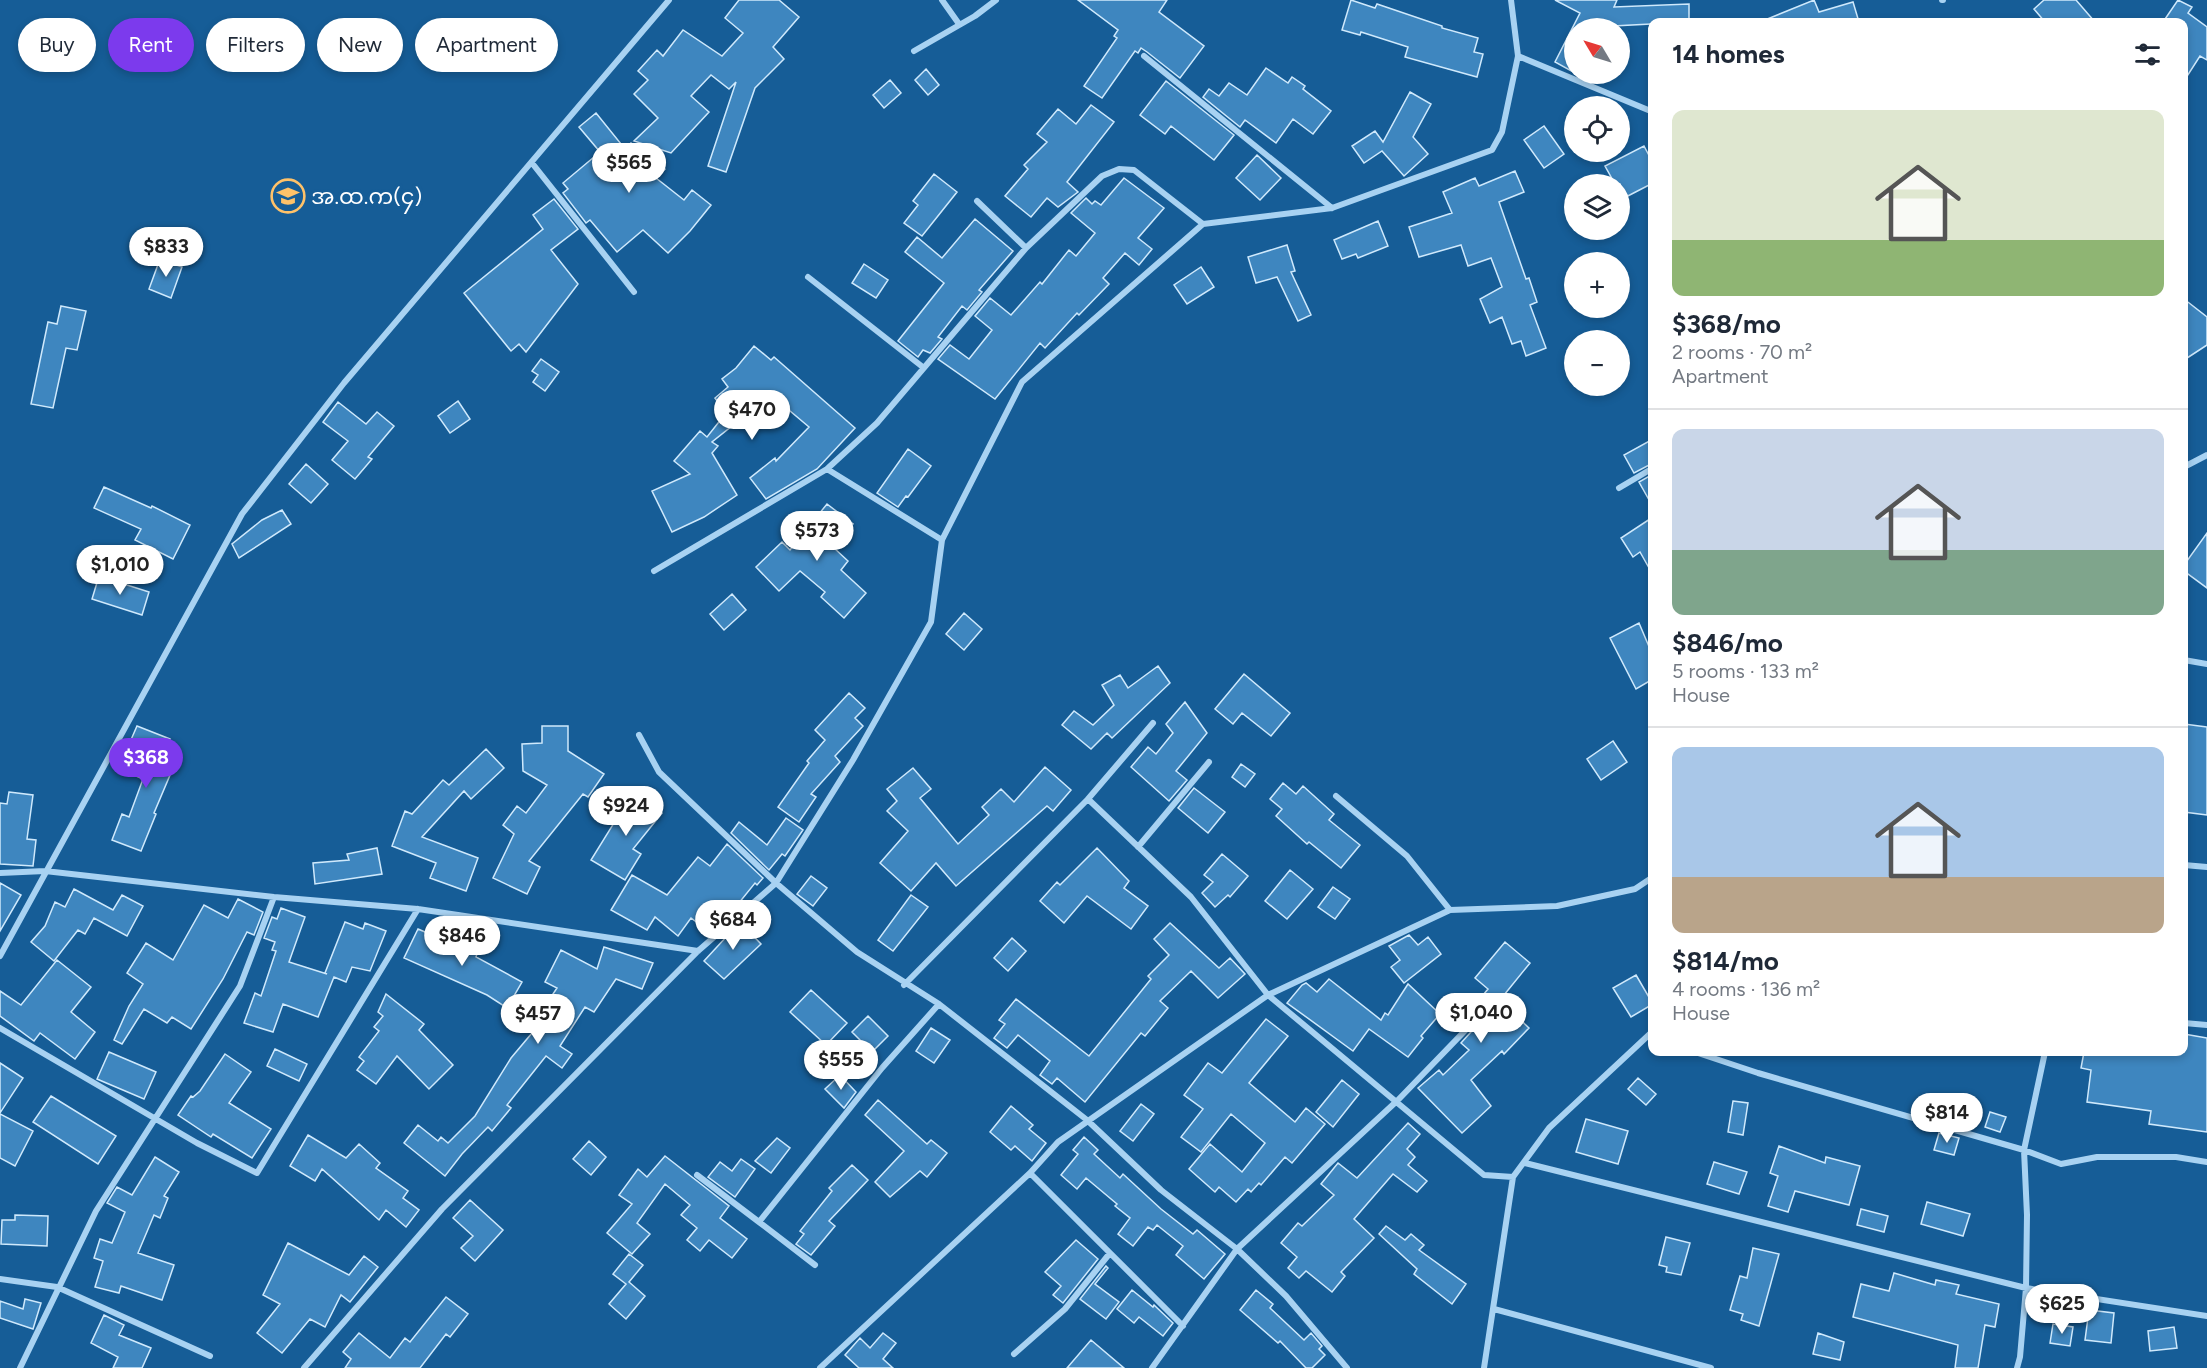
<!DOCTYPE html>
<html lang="en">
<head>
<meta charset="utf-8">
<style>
  :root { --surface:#fff; --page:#f6f6f7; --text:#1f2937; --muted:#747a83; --line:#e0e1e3; --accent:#7c3aed }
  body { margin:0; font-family:Figtree,"Noto Sans Myanmar",sans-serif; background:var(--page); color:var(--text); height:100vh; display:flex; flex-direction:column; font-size:22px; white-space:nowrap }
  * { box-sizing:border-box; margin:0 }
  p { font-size:20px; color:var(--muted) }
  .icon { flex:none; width:33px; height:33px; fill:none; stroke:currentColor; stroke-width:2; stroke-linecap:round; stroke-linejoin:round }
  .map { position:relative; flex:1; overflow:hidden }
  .details { position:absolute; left:1648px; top:18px; width:540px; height:1038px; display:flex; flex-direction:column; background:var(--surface); border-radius:12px; box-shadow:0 3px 9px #0003 }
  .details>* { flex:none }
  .top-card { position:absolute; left:18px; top:18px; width:570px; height:54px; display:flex; gap:12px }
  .needle { width:39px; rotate:308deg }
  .controls { position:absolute; left:1564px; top:18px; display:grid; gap:12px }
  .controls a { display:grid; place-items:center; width:66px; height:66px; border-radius:50%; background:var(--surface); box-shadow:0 3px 9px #0003; font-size:30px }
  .price { position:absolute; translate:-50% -51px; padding:0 14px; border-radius:21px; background:#fff; color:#222; font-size:20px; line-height:39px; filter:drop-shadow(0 2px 3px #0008) }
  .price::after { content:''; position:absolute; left:50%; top:36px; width:18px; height:14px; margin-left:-9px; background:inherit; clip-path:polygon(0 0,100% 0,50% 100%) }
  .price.on { background:var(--accent); color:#fff }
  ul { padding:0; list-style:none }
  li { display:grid; align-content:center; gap:12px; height:318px; padding:0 24px }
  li+li { border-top:2px solid var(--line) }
  li span { display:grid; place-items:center; height:186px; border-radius:12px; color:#555 }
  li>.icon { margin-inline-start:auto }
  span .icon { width:108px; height:108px; fill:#fffc; stroke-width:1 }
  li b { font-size:26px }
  h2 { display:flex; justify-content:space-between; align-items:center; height:72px; padding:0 24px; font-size:26px }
  .pill { padding:0 21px; border-radius:27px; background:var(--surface); box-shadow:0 3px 9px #0003; font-size:21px; line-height:54px }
  .pill.on { background:var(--accent); color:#fff }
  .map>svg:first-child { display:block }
  .building { fill:#3e86bf; stroke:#cfe9fc; stroke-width:1.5 }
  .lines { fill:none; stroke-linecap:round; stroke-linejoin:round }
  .street { stroke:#a8d2f2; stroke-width:6 }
  .labels { text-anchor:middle; stroke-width:6; stroke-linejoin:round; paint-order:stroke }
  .poi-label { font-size:22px; fill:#fff; stroke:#165d97; text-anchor:start }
</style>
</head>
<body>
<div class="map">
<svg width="2207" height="1368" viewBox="0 0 2207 1368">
  <rect width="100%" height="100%" fill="#165d97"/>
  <path class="building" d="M739,0H779L799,17L773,47L784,59L755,88L726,172L708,166L736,82L729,89L711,75L691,96L709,112L671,153L634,141L658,118L634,94L648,80L638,71L657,50L663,56L683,30L722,56L743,33L725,18Z
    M1078,0H1167L1159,12L1204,46L1180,78L1147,52L1141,48L1138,53L1135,51L1102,98L1084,86L1117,38L1114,36L1118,30Z
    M1351,0L1375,8L1377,4L1442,26V28L1478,38L1474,52L1483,54L1477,77L1405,57L1408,47L1361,32L1360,35L1342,30Z
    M1555,0H1617L1614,7L1689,4V22L1575,28V73L1555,62L1580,13Z
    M1814,0L1819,12L1853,2L1859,22H1760Z
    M2044,0H2076L2095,22H2045L2034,9Z
    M2178,0L2192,7L2188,13L2207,27V60L2200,56L2184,81V22H2163Z
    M1266,68L1288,83L1292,77L1305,86L1303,89L1331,111L1313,134L1293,119L1276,143L1245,120L1240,127L1203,97L1209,89L1219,96L1229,83L1247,95Z
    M926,69L939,85L928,95L915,80Z
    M890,80L901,93L884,108L873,95Z
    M1166,81L1234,135L1214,160L1171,126L1165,134L1140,115Z
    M1410,92L1431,104L1413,137L1428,154L1404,176L1382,151L1364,163L1352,146L1375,131L1383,142Z
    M1091,105L1114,122L1067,182L1078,192L1058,207L1047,198L1031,217L1005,196L1028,169L1024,165L1047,142L1037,134L1058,109L1076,124Z
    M596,113L625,149L631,143L665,169L656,178L684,200L692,190L711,205L690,231L668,253L643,230L617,252L590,220L586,223L563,193L568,189L563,183L600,152L579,127Z
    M1544,126L1564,154L1544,168L1524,140Z
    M1644,146L1653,163V183L1622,199L1620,184H1615L1605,166Z
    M1257,155L1281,178L1260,200L1236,178Z
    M1515,171L1524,192L1499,202L1526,279L1529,278L1537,302L1530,305L1546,348L1526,356L1521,341L1512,344L1502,317L1490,323L1480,299L1502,287L1491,258L1468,266L1461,245L1419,257L1409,227L1452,213L1443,192L1475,178L1479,186Z
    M934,174L957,192L922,236L904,223L918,205L913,201Z
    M1124,178L1164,208L1138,238L1152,249L1139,265L1125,253L1103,278L1109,284L1079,315L1077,313L1045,348L1040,343L995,399L938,359L950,345L969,359L992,330L975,316L990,298L1011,315L1040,282L1042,284L1069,250L1076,256L1095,233L1071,213L1086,198L1092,204L1095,201L1101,205Z
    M554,199L578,229L551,250L578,284L526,352L519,344L511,351L464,293L543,229L533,215Z
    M975,219L1013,251L979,290L982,292L967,310L962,306L938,337L942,339L930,353L923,350L918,357L898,341L944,283L905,252L917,237L942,258Z
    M1378,221L1388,246L1358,258L1356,254L1342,259L1334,240Z
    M1287,245L1295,271L1291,272L1311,315L1298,321L1277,277L1256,283L1248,257Z
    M160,259L182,267L171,298L149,289Z
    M864,264L888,280L876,298L852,283Z
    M1201,267L1214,287L1187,304L1174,285Z
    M2184,299L2207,317V345L2184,360Z
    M61,306L86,311L77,350L66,348L53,408L31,404L48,322L57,324Z
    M754,346L771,360L774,357L855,428L817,469L766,499L750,478L775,458L776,461L809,427L771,395L712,442L718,446L712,453L737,495L704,517L672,532L652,491L690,474L674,461L700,431L707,437L726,413L715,398L728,387L722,379L736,368Z
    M541,359L559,372L545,391L533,382L538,375L532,371Z
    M458,401L470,419L450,433L438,416Z
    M338,402L366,424L377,412L394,426L368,457L372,459L355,479L332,460L348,441L323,422Z
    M1653,439V463L1634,473L1624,455Z
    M908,449L931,466L908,497L906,496L898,507L877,493Z
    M306,464L328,484L311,503L289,484Z
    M1653,474V507L1639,482Z
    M104,487L151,508L152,506L190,525L173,559L135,540L141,529L94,508Z
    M827,504L853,524L834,548L848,561L841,570L866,593L844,618L821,597L825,592L800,571L779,591L756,567L782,542L790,550Z
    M282,510L291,524L239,558L232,544L262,520Z
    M1653,517V575L1640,552L1633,557L1621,538Z
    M2207,533V588L2184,571V565Z
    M99,576L149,592L142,615L92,599Z
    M732,594L746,610L724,630L710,614Z
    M964,613L982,629L964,650L946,634Z
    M1639,623L1653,656V679L1636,689L1610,638Z
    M1158,666L1170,683L1112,738L1107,733L1091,749L1062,725L1074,711L1093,725L1114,705L1102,685L1120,675L1128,688Z
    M1244,674L1290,713L1271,736L1242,713L1233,724L1215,709Z
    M849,693L865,708L855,718L863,726L835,756L840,762L811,794L816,797L799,822L778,807L809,763L807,761L825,740L815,730Z
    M1185,702L1207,733L1176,771L1187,780L1169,801L1131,767L1148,747L1156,754L1173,733L1166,724Z
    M2184,724L2207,727V815L2184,812Z
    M137,726L170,739L163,756L176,761L154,813L156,814L141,851L112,840L122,814L129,817L143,779L134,775L146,748L130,742Z
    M542,726H568V751L604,774L588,797L583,794L529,861L540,867L527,894L493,878L514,834L503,825L517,806L526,813L547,785L523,771L522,744L542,743Z
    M1613,741L1627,762L1601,780L1587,759Z
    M486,749L504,768L471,799L464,791L422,837L478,858L466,891L430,878L436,863L392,846L405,811L412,814L443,780L449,785Z
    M1241,764L1255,774L1245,787L1232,777Z
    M1045,767L1071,790L1053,811L1047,806L956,886L936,863L911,891L880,863L908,831L887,811L897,801L887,789L913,768L931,789L920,798L958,844L989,815L982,807L1001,789L1014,802Z
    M1283,783L1296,794L1303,786L1334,814L1329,820L1360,845L1341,868L1309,842L1307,844L1276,816L1282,809L1270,799Z
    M1194,788L1225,812L1208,833L1178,808Z
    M9,792L33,795L27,839L36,840L33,866L0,864V803L7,804Z
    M642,797L662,813L633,849L641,854L625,880L591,860L614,823L611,815L624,798L635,807Z
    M786,818L803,830L785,856L782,854L769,870L731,833L739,822L767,845Z
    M727,844L763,878L757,885L755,883L730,914L715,902L699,924L691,918L678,936L655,917L647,930L611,910L632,875L667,895L698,857L710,866Z
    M377,848L382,874L315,884L313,863L349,860L347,854Z
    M1097,848L1129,881L1124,888L1148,906L1131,929L1087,896L1064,923L1040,901L1057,882L1060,885Z
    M1222,854L1248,876L1230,897L1228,895L1215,907L1202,893L1213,882L1204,875Z
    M1290,870L1313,889L1287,919L1265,901Z
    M811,876L827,888L813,906L797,894Z
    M0,883L21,895L0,931Z
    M1333,887L1350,899L1335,919L1318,907Z
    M74,889L113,910L122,895L143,906L127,936L94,918L85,934L78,930L54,961L31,942L45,926L55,902L65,907Z
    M911,895L928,907L893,951L878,940Z
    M238,899L263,912L254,935L247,932L223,979L191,1029L172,1017L167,1023L144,1009L122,1044L114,1040L129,1006L143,984L127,973L146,943L173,960L204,905L228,918Z
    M281,908L305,917L289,962L327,974L325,973L345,922L363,929L365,923L386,931L370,971L352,967L346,982L334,977L318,1017L283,1004L273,1032L244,1023L255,993L261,996L276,951L272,950L275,942L264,938L272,917L277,919Z
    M740,922L761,944L724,979L704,961Z
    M1170,923L1219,968L1230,958L1245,974L1218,998L1191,971L1160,1001L1168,1008L1145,1036L1141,1033L1085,1102L1057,1078L1052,1084L1040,1075L1050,1061L1018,1035L1007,1048L994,1038L1005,1024L999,1020L1016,999L1089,1056L1151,979L1148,976L1169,955L1154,939Z
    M418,929L477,954L476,957L522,982L507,1008L487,995L404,958Z
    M1409,935L1418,945L1428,937L1441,954L1404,983L1391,967L1400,960L1389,946Z
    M1012,938L1026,951L1008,971L994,958Z
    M1505,942L1530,963L1500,1000L1529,1028L1504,1054L1502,1051L1471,1080L1491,1106L1462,1133L1418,1088L1439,1070L1443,1075L1469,1050L1461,1043L1490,1011L1479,1000L1488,989L1475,978Z
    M604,947L653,963L642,989L616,979L594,1012L585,1007L560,1046L572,1054L562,1068L546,1056L507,1105L511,1108L492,1131L488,1127L462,1154L445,1176L404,1143L418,1125L438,1141L441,1137L448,1143L475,1116L511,1058L537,1027L533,1024L557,988L545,982L561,950L597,969Z
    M57,960L91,987L71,1012L95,1032L75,1059L40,1033L34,1041L0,1016V991L21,1005Z
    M1636,975L1653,1004L1631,1017L1613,988Z
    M1329,979L1381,1020L1385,1013L1388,1015L1408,984L1440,1014L1421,1036L1423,1038L1408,1057L1369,1029L1353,1051L1287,1003L1302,985L1306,983L1317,992Z
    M811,990L847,1023L826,1045L790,1012Z
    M386,994L424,1024L419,1030L453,1065L429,1089L397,1056L376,1084L357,1070L364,1061L359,1057L379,1031L374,1027L383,1016L378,1012Z
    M868,1016L888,1036L872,1052L852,1032Z
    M1266,1019L1288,1036L1249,1083L1295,1122L1306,1108L1325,1124L1292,1163L1285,1157L1261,1185L1259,1183L1251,1192L1248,1189L1236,1202L1219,1187L1215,1192L1189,1169L1210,1144L1242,1172L1265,1143L1231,1114L1201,1152L1181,1137L1203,1109L1184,1095L1208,1063L1222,1073Z
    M931,1028L950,1040L934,1063L916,1051Z
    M2184,1034L2207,1038V1132L2149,1124L2151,1111L2087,1102L2091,1070L2081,1068L2084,1052H2184Z
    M275,1049L307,1064L299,1081L267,1066Z
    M109,1052L156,1072L144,1099L97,1079Z
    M225,1054L251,1072L229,1103L271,1129L252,1158L213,1134L211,1137L178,1115L191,1096L193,1097L200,1091Z
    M0,1063L23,1078L0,1113Z
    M840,1075L856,1092L844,1108L825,1089Z
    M1638,1078L1656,1094L1646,1105L1628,1089Z
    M1342,1080L1359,1094L1333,1127L1316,1112Z
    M51,1096L116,1136L98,1164L33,1122Z
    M878,1100L927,1144L931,1140L947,1153L927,1177L920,1171L890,1197L875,1182L904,1151L865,1115Z
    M1733,1101L1748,1103L1743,1135L1728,1132Z
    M1141,1104L1154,1114L1133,1141L1120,1131Z
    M1011,1106L1033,1125L1029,1129L1046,1143L1032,1161L1015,1146L1011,1150L990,1132Z
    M1990,1112L2006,1117L2000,1132L1985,1127Z
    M0,1114L33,1131L15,1166L0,1158Z
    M1586,1119L1628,1131L1618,1164L1576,1152Z
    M1408,1123L1420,1134L1407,1149L1415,1157L1408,1165L1427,1181L1417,1192L1393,1174L1354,1219L1374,1238L1341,1272L1345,1276L1332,1292L1306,1271L1299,1278L1288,1268L1297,1257L1281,1243L1298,1223L1302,1226L1334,1195L1321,1184L1338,1163L1357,1178Z
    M1939,1133L1959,1138L1954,1155L1934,1150Z
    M308,1135L346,1158L359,1144L380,1163L376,1168L408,1191L403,1198L419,1210L406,1227L386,1210L379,1220L322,1169L315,1181L290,1166Z
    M1084,1137L1098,1150L1094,1154L1120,1178L1123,1174L1161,1209L1193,1234L1197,1230L1225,1254L1204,1279L1176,1255L1183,1246L1157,1225L1153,1230L1148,1227L1133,1246L1118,1234L1130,1218L1115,1206L1117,1204L1086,1178L1077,1189L1061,1175L1078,1154L1073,1150Z
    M777,1138L790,1148L771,1173L755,1161Z
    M589,1141L606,1157L591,1175L573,1159Z
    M1779,1146L1825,1163L1826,1157L1860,1166L1849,1205L1795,1191L1788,1212L1768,1206L1778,1176L1770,1173Z
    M665,1156L729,1206L720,1218L747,1239L732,1258L709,1240L700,1251L687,1240L697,1228L681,1215L690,1205L665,1184L637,1223L650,1234L632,1254L607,1233L632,1204L619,1195L638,1169L647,1177Z
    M155,1157L179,1172L164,1196L168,1198L160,1218L154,1215L138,1253L174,1265L162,1300L121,1286L119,1293L95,1287L103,1261L94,1258L100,1239L112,1243L125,1212L107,1203L117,1187L132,1195Z
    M741,1159L755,1169L735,1197L708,1177L720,1162L732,1171Z
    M1714,1162L1747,1172L1739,1194L1707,1184Z
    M852,1165L868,1180L829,1221L835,1226L811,1255L796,1244L804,1234L800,1231L832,1191L829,1188Z
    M470,1200L503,1230L475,1261L461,1248L473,1236L453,1218Z
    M1927,1202L1970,1214L1963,1236L1921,1224Z
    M1861,1209L1888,1216L1884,1232L1857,1225Z
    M15,1215L48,1216L47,1246L1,1244L2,1220H15Z
    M1386,1226L1405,1240L1411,1234L1424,1245L1419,1250L1466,1284L1452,1304L1414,1274L1417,1269L1379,1234Z
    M1666,1237L1690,1243L1681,1275L1666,1272L1667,1267L1659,1265Z
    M1076,1240L1098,1259L1063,1303L1053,1295L1061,1286L1045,1272Z
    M288,1243L349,1275L364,1256L378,1267L350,1302L341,1295L325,1327L310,1319L282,1353L257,1333L280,1304L263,1295Z
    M1753,1248L1779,1254L1759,1326L1741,1320L1743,1314L1730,1310L1740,1276L1747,1278Z
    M629,1254L643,1265L629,1282L645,1296L626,1319L609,1304L626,1284L613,1274Z
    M1106,1266L1108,1268L1095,1284L1119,1302L1106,1319L1080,1299Z
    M1894,1273L1935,1285L1936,1280L1959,1285L1956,1294L1999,1304L1995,1327L1985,1325L1978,1368H1955L1958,1345L1853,1317L1861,1284L1889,1291Z
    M1132,1290L1153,1307L1154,1305L1173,1323L1163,1336L1139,1317L1134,1323L1117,1309Z
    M1256,1290L1273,1304L1270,1308L1304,1340L1311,1333L1322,1346L1319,1349L1325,1355L1312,1368H1306L1280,1341L1278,1343L1240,1310Z
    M446,1297L468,1314L450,1337L446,1334L420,1368H345L351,1359L343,1352L359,1333L390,1358L405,1338L410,1342Z
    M25,1299L41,1303L33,1329L0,1318V1301L23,1309Z
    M2089,1310L2114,1313L2111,1343L2085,1340Z
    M104,1315L124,1325L119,1335L151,1348L142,1368H113L118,1357L91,1343Z
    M2053,1324L2073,1327L2070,1346L2050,1343Z
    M2174,1327L2177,1348L2150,1351L2148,1331Z
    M883,1333L896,1343L883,1359L893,1368H859L845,1355L860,1338L870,1348Z
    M1818,1333L1844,1342L1840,1360L1813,1354Z
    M1091,1340L1124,1368H1067Z"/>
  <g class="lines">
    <path class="street" d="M942,0L959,24
      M1942,0H1943
      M914,51L975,16L996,0
      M1144,56L1332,208
      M1518,56L1653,112
      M532,163L634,292
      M977,201L1026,248
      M808,277L924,368
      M2184,467L2207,455
      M827,469L942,540
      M1619,488L1653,468
      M654,571L827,469L877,423L1026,248L1102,176L1119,169L1134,170L1203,224
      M2184,660L2207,664
      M639,735L659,772L776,883L857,952L939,1004L1087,1120L1161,1190L1237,1249L1286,1296L1347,1368
      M1336,796L1407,856L1450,910
      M1088,799L1153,723
      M1138,847L1209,762
      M2184,865L2207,867
      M0,873L45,871L274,897L418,909L698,951
      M0,956L242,514L344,383L669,0
      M904,985L1088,799L1191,897L1268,995L1484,1175L1513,1177
      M2184,1023L2207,1025
      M0,1028L197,1143L257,1173L418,909
      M1695,1052L1758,1073L2024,1150L2061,1164L2097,1157H2176L2207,1162
      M1525,1163L2026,1288L2207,1316
      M697,1175L759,1222L882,1068L939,1004
      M759,1222L815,1265
      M0,1279L57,1287L210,1356
      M1494,1309L1711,1368
      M1183,1326L1030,1173L1058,1142L1268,995L1450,910L1557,906L1635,889L1653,877
      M1014,1354L1065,1309L1110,1253
      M20,1368L96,1211L240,986L274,897
      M304,1368L442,1209L698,951L776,883L853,760L931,622L942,540L1022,382L1203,224L1332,208L1492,150L1502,132L1518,56L1511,0
      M820,1368L1030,1173
      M1152,1368L1237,1249L1398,1100L1485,1010
      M1484,1368L1513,1177L1549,1128L1653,1031
      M2017,1368L2020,1357L2026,1288L2027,1215L2024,1150L2045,1052"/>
  </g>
  <defs>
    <g id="school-ring" transform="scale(1.725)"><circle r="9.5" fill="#165d97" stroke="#ffc269" stroke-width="1.5"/><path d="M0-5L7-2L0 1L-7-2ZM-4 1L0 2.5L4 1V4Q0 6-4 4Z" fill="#ffc269"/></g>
  </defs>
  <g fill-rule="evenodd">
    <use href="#school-ring" x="288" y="196"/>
  </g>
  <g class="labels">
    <g class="poi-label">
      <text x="311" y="204">အ.ထ.က(၄)</text>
    </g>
  </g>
</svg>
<div class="controls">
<a><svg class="needle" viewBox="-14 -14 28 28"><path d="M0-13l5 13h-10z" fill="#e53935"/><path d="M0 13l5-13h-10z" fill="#747a83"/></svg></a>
<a><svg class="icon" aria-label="locate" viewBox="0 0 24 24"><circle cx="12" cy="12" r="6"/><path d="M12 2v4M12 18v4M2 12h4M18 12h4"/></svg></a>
<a><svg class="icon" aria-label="layers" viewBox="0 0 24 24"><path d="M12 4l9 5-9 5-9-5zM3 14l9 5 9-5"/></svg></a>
<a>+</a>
<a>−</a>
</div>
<b class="price" style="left:629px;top:194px">$565</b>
<b class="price" style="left:166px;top:278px">$833</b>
<b class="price" style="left:752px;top:441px">$470</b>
<b class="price" style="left:817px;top:562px">$573</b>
<b class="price" style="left:120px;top:596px">$1,010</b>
<b class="price on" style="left:146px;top:789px">$368</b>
<b class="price" style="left:626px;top:837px">$924</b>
<b class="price" style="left:733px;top:951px">$684</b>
<b class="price" style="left:462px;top:967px">$846</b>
<b class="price" style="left:1481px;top:1044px">$1,040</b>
<b class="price" style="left:538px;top:1045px">$457</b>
<b class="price" style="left:841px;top:1091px">$555</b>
<b class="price" style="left:1947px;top:1144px">$814</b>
<b class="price" style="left:2062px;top:1335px">$625</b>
<div class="top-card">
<a class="pill">Buy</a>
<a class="pill on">Rent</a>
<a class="pill">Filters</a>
<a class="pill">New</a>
<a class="pill">Apartment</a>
</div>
<section class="details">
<h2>14 homes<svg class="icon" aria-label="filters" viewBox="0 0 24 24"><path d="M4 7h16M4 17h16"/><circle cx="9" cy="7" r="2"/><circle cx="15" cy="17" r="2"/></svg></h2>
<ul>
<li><span style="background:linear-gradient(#dfe7d0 70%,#8fb573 0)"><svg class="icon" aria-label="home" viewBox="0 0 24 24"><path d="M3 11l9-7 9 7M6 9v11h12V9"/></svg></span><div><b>$368/mo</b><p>2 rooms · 70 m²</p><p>Apartment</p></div></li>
<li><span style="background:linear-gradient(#c9d6e8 65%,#7fa58c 0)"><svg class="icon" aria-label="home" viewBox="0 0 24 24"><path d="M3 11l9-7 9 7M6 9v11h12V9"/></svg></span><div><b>$846/mo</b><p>5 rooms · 133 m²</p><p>House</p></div></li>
<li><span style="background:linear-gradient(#a9c7e8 70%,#b9a48a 0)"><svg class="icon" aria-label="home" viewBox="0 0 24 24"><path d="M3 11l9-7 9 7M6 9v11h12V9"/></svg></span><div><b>$814/mo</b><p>4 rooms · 136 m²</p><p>House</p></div></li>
</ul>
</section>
</div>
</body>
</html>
